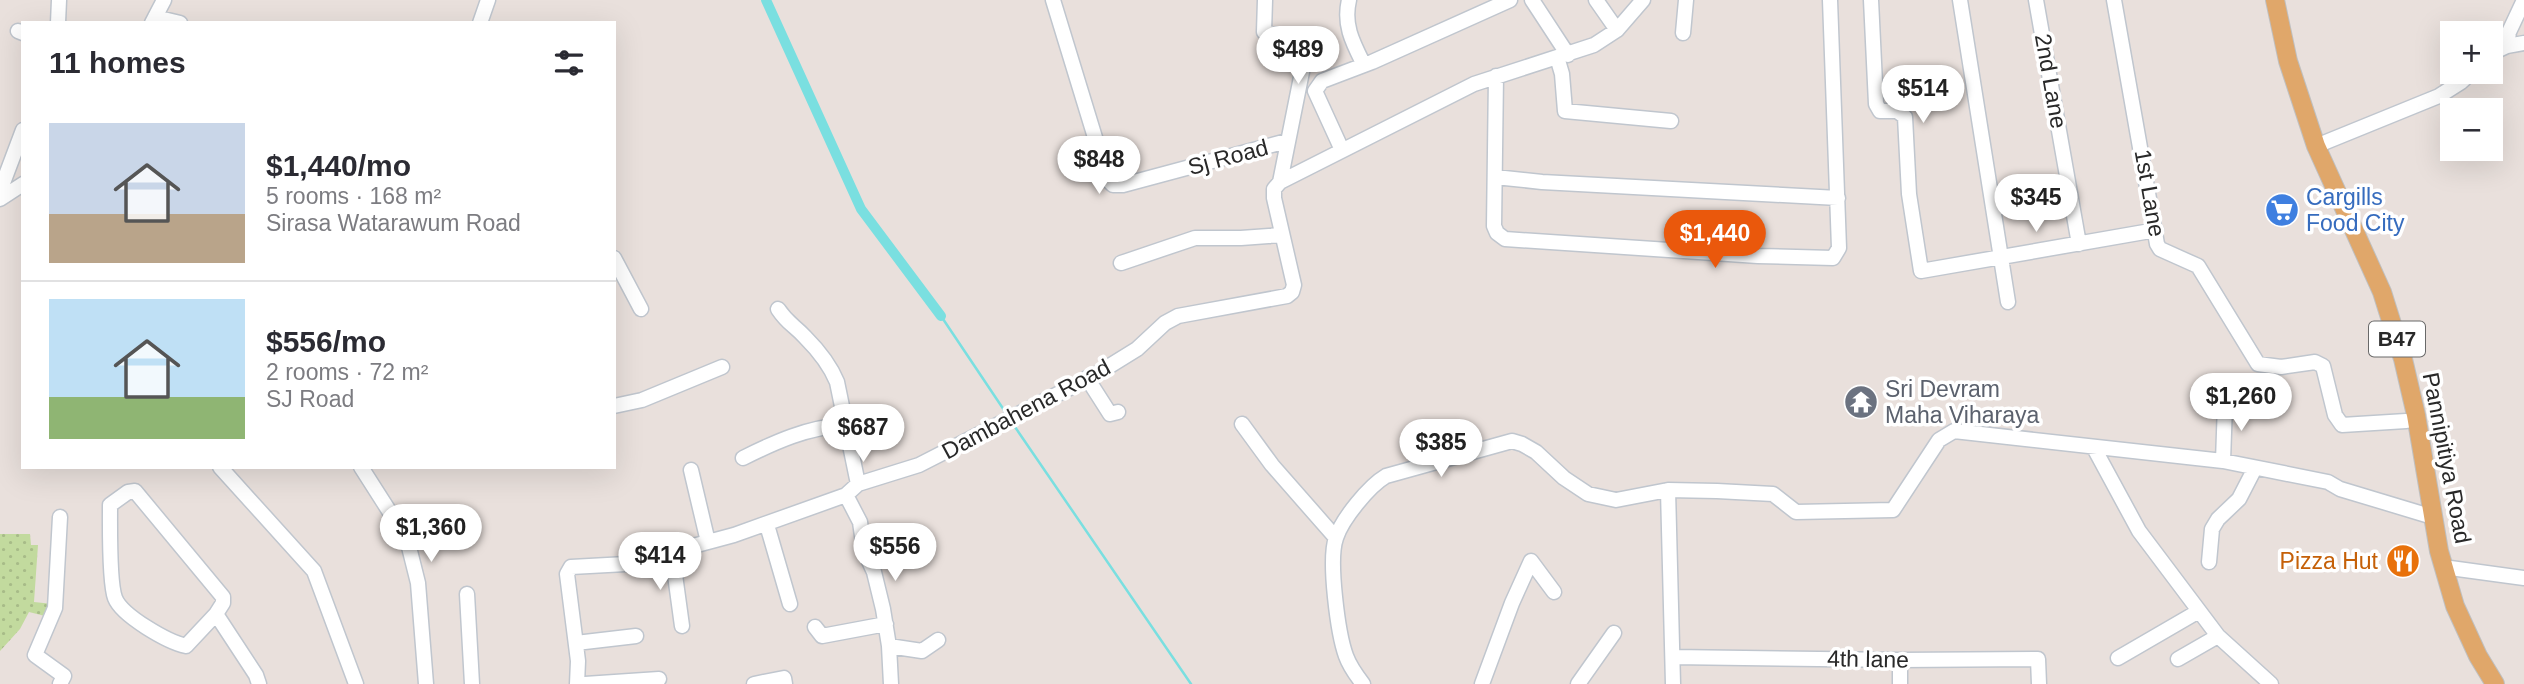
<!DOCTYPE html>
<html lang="en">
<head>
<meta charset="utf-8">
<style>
  :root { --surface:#fff; --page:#f7f7f7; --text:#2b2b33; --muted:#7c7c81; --line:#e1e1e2; --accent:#ea580c }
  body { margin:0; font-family:Arial,sans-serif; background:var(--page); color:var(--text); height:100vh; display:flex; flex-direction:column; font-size:26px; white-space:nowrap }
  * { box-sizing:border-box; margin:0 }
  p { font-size:23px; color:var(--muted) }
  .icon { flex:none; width:38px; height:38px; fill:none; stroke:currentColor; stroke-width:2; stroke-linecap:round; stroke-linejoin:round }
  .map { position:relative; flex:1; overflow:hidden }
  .sheet { position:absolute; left:21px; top:21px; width:595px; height:448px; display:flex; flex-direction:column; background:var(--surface); border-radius:0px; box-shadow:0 7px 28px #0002 }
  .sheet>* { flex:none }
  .buttons { position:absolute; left:2440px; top:21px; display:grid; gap:14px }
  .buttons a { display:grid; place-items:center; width:63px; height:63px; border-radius:0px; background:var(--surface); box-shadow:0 7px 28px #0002; font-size:35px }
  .price { position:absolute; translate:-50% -60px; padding:0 16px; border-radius:24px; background:#fff; color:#222; font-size:23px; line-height:46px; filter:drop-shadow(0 2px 4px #0008) }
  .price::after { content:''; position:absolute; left:50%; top:42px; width:21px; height:16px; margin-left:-10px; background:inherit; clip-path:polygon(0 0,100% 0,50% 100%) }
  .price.active { background:var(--accent); color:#fff }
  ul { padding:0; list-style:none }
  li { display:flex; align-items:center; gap:21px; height:175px; padding:0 28px }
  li+li { border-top:2px solid var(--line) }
  li span { display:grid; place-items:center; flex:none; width:196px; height:140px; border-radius:0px; color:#555 }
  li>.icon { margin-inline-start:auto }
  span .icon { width:84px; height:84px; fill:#fffc; stroke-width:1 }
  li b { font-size:30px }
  h2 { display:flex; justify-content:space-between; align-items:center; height:84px; padding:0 28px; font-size:30px }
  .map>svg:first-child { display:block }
  .grass { fill:url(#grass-dots) }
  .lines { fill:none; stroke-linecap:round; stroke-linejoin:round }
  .stream { stroke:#7adfe0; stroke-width:2.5 }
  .canal { stroke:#7adfe0; stroke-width:10 }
  .minor-casing { stroke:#c0c6ce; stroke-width:17 }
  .major-casing { stroke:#bfbfbf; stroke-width:20 }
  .minor { stroke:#fff; stroke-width:14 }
  .major { stroke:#e0a76a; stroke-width:18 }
  .labels { text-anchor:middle; stroke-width:7; stroke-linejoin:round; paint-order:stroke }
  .shield { fill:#fff; stroke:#696969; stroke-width:2 }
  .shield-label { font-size:21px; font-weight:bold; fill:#292929 }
  .street-label { font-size:23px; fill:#292929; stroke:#fff }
  .shop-label { font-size:23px; fill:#366cbe; stroke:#fff; text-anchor:start }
  .worship-label { font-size:23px; fill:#5b616d; stroke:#fff; text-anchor:start }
  .food-label { font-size:23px; fill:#c56008; stroke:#fff; text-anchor:end }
</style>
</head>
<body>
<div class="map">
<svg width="2524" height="684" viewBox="0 0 2524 684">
  <defs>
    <pattern id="grass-dots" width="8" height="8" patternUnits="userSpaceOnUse" patternTransform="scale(1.75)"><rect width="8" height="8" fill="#c2da9e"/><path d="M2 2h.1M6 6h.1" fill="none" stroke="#a7bb88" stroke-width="1.8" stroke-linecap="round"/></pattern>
  </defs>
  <rect width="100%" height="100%" fill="#e9e0dc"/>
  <path class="grass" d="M0,534H30L31,545H38L34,602L53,604L49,617L29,612L20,629L0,651Z"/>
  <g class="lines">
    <path class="stream" d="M941,316L1006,413
      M1015,427L1191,684"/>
    <path class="canal" d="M766,0L861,209L941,316"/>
    <g class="minor-casing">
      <path id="minor" d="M1053,0L1108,180L1113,185H1123L1287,141
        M1265,0L1264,32L1293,38L1302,42L1306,52L1280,182
        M1349,0C1343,25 1353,43 1364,65
        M1532,0L1568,55
        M1596,0L1617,30
        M1871,0L1876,104L1880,111H1897L1905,117L1909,194L1921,271L2156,230
        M1960,0L2008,302
        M2036,0L2079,244
        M2114,0L2157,244L2160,249L2198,266L2258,364L2281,367L2315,362L2323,366L2335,415L2342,425L2406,421
        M155,17L180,23
        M58,23L59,0
        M152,23L164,0
        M480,23L488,0
        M18,31L23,33
        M1683,33L1686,0
        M2507,46L2509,32L2524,0
        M2490,54L2507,46L2524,43
        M1557,57L1562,74L1565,111L1671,121
        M1496,76L1494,226L1497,233L1505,239L1758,256L1833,258L1839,248L1830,0
        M2316,146L2439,96L2461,82L2472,72
        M1342,150L1315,91L1322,81L1372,62L1510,0
        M1495,177L1542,182L1838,198
        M0,191L23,130
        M0,199L23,184
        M614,258L641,309
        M1121,263L1195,238H1241L1281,235
        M778,309C788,324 794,325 805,337C818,350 830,365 837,382L858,484
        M1087,378L1110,414L1118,412
        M614,406L642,400L722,367
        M1242,424L1272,465L1336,538
        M2094,448L2139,531L2218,636L2271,684
        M743,458C775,442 808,427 845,425
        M2223,461L2225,404
        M220,467L314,571L356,684
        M361,467L407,539L418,583L426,684
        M691,470L708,542
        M1668,490L1673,684
        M846,495L860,522L864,550L874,572L883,609L889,646L891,684
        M767,525L790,604
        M672,553L682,626
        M2209,562L2212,529L2218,519L2239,499L2255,468
        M2443,567L2524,578
        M467,594L472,684
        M216,614L186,646C168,642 122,616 115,598C109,582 110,525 110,505L128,492L135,491L223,597V603L216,614L256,675L259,684
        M815,627L822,636L886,624
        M576,643L636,636
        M889,646L922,651L938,640
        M1673,657L1900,660L2038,659L2039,684
        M2118,658L2199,611
        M2178,659L2218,636
        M1900,660V684
        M60,684L64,676L35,655L55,608L60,517
        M577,684L578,661L567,574L571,567L626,564L734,535L846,495L858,484L919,465L1095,375L1137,349L1165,323L1178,316L1287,296L1292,292L1294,285L1274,198V189L1280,182L1474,84L1594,45L1617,30L1643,0
        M585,684L659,679
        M754,684L784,678L785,684
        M1363,684C1356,675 1350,667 1346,656C1338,634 1328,560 1336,538C1342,519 1369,486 1386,476L1512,441L1522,444L1536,452L1564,478L1588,494L1616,500L1668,490L1717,491L1773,494L1796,512L1893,510L1939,440L1954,431L2223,461L2328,482L2340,489L2433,517
        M1482,684L1512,603L1531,561L1554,592
        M1578,684L1614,633"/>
    </g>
    <g class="major-casing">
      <path id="major" d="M2275,0L2288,61L2316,146L2382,292L2403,359L2416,415L2439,551L2455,606L2478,656L2495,684"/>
    </g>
    <use href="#minor" class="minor"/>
    <use href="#major" class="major"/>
  </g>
  <defs>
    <g id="supermarket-disc" transform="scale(1.75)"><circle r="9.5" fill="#3f7fe0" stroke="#fff"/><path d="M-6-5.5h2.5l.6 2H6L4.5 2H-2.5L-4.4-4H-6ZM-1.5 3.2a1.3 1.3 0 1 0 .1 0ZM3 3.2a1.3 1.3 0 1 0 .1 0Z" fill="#fff"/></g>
    <g id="temple-disc" transform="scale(1.75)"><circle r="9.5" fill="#6b7280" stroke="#fff"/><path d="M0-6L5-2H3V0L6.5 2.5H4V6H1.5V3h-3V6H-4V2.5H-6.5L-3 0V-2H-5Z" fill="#fff"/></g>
    <g id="restaurant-disc" transform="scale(1.75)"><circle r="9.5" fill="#e8710a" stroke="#fff"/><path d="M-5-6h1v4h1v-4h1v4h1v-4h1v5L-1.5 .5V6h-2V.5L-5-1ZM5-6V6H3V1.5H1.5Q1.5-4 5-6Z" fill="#fff"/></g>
  </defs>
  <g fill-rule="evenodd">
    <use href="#supermarket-disc" x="2282" y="210"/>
    <use href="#temple-disc" x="1861" y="402"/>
    <use href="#restaurant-disc" x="2403" y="561"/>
  </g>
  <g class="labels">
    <rect class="shield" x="2369" y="321.5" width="56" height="35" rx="5"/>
    <g class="shield-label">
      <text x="2397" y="346">B47</text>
    </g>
    <g class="street-label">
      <text transform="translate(2051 81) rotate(80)" y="8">2nd Lane</text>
      <text transform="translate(1228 157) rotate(-15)" y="8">Sj Road</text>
      <text transform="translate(2150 193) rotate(80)" y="8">1st Lane</text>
      <text transform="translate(1026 409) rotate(-28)" y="8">Dambahena Road</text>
      <text transform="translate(2447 458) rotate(79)" y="8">Pannipitiya Road</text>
      <text transform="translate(1868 659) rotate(1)" y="8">4th lane</text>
    </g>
    <g class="shop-label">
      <text x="2306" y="205">Cargills<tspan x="2306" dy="26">Food City</tspan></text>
    </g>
    <g class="worship-label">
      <text x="1885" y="397">Sri Devram<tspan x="1885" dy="26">Maha Viharaya</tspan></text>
    </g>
    <g class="food-label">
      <text x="2378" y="569">Pizza Hut</text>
    </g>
  </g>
</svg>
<div class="buttons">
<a>+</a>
<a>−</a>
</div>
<b class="price" style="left:1298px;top:86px">$489</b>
<b class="price" style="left:1923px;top:125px">$514</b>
<b class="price" style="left:1099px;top:196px">$848</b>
<b class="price" style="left:2036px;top:234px">$345</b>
<b class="price active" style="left:1715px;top:270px">$1,440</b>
<b class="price" style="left:2241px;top:433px">$1,260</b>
<b class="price" style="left:863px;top:464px">$687</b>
<b class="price" style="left:1441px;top:479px">$385</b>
<b class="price" style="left:431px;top:564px">$1,360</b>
<b class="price" style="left:895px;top:583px">$556</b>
<b class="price" style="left:660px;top:592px">$414</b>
<section class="sheet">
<h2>11 homes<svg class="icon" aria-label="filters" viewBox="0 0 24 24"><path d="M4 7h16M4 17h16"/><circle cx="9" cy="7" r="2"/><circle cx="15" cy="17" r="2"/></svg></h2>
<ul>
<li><span style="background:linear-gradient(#c9d6e8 65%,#b9a48a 0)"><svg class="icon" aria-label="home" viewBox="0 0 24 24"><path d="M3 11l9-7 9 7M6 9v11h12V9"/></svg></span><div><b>$1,440/mo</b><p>5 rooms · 168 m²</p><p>Sirasa Watarawum Road</p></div></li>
<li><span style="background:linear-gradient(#bfe0f5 70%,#8fb573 0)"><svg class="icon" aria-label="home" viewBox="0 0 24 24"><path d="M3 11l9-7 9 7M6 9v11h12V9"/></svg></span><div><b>$556/mo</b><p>2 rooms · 72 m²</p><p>SJ Road</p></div></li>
</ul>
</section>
</div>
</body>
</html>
